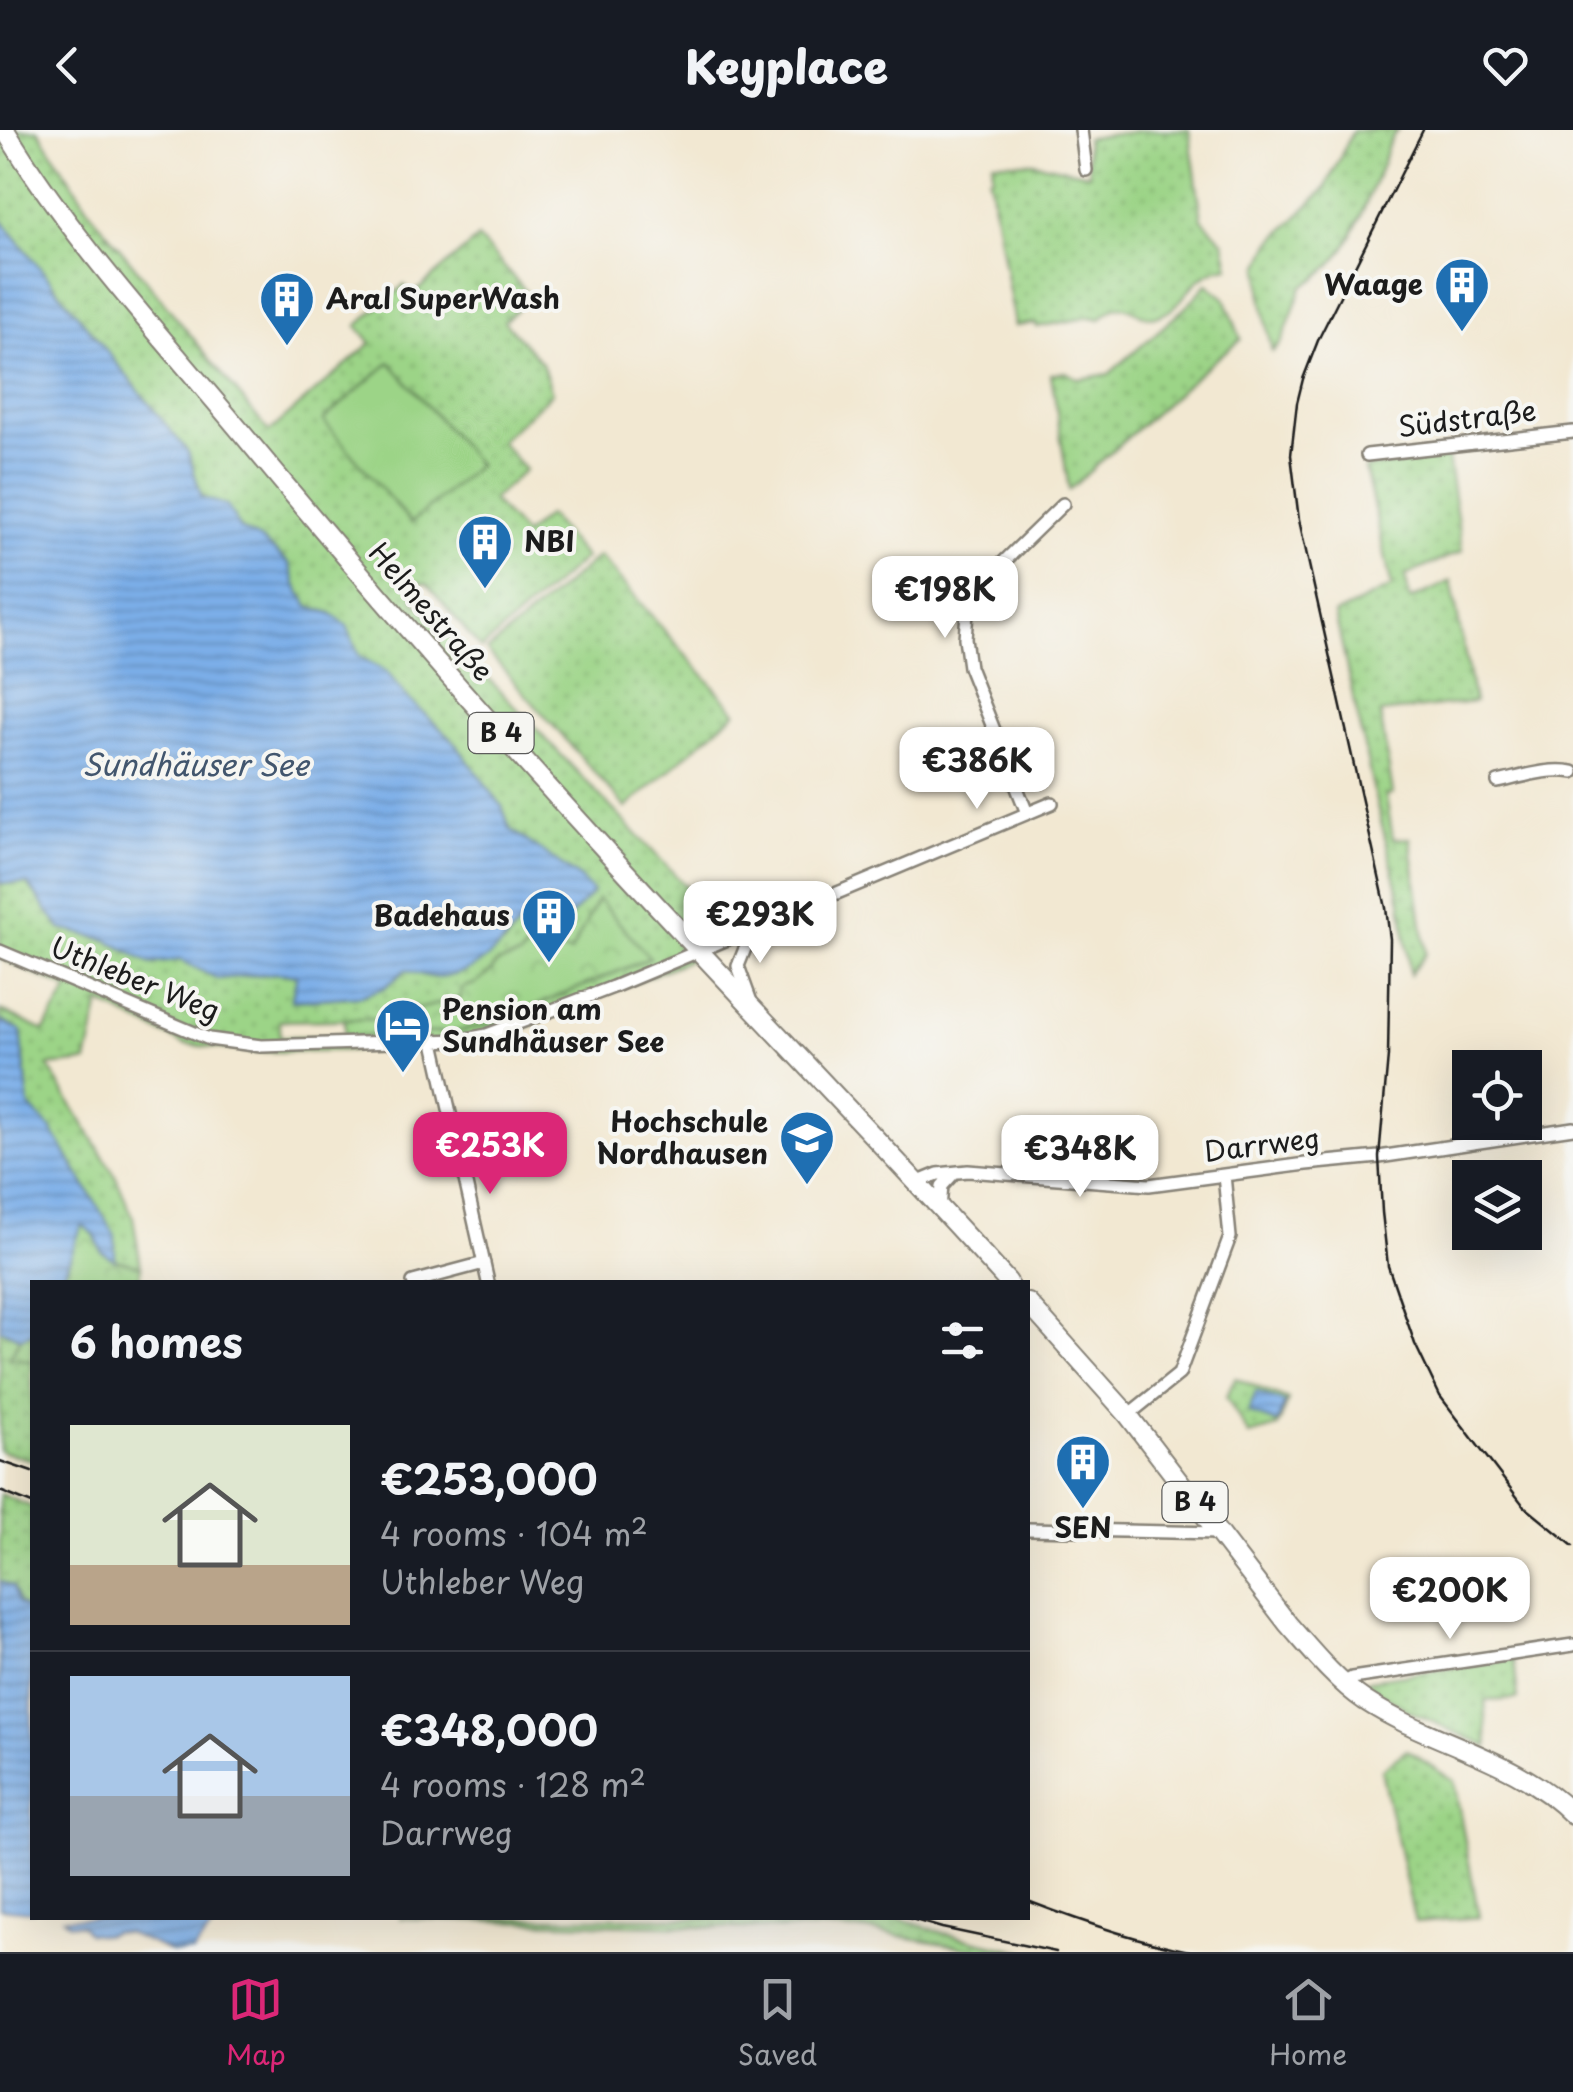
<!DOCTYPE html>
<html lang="en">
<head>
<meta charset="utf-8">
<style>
  :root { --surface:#171b24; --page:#242831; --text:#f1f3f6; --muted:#9ea1a6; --line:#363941; --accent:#db2777 }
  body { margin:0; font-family:"Playpen Sans",sans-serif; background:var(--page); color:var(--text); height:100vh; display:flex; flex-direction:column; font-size:38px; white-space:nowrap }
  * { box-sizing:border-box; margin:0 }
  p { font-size:32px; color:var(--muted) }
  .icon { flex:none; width:55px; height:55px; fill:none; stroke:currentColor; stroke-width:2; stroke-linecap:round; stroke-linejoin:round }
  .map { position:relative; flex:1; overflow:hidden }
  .side { position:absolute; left:30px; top:1150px; width:1000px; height:640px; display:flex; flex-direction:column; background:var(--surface); border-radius:0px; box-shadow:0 10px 40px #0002 }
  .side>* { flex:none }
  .tools { position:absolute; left:1452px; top:920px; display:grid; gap:20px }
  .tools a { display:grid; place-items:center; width:90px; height:90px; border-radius:0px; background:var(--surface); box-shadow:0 10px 40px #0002; font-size:50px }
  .price { position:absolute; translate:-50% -85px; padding:0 22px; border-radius:20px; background:#fff; color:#222; font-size:32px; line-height:65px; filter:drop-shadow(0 2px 5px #0008) }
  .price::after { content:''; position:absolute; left:50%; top:60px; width:30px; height:22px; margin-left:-15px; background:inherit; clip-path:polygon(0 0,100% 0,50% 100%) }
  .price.selected { background:var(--accent); color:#fff }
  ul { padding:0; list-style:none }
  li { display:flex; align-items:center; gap:30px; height:250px; padding:0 40px }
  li+li { border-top:2px solid var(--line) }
  li span { display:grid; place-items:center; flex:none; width:280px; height:200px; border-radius:0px; color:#555 }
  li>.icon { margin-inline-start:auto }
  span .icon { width:120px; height:120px; fill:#fffc; stroke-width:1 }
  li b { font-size:42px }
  h2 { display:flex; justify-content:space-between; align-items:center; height:120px; padding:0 40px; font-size:42px }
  header { display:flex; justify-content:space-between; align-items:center; height:130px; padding:0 40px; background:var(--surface); font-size:45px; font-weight:800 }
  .tabs { display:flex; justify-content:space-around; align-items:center; height:140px; border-top:2px solid var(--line); background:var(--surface); font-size:28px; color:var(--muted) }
  .tabs a { display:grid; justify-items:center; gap:5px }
  .tabs .selected { color:var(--accent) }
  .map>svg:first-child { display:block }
  .grass { fill:url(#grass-dots); stroke:#5c7852; stroke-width:2.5; fill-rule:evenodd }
  .park { fill:url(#park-crowns); stroke:#5c7852; stroke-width:2.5 }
  .pitch { fill:#9cd487; stroke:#5c7852; stroke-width:2.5 }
  .water { fill:url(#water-rules); stroke:#4c6582; stroke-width:2.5 }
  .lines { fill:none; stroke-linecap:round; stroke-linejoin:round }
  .minor-casing { stroke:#878277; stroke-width:16 }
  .primary-casing { stroke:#878277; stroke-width:22 }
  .minor { stroke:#fff; stroke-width:11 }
  .primary { stroke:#fff; stroke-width:18 }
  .rail { stroke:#1c1c1c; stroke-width:2.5 }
  .labels { text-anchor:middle; stroke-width:8; stroke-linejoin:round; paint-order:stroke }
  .shield { fill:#f6f6f2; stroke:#5d5d5c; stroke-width:2.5 }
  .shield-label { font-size:25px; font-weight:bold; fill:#1c1c1c }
  .poi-label { font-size:28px; font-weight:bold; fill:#1c1c1c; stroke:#f6f6f2; text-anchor:end }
  .street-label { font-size:28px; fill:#1c1c1c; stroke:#f6f6f2 }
  .water-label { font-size:30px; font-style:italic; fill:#42566e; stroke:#f6f6f2 }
</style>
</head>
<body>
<header><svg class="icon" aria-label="back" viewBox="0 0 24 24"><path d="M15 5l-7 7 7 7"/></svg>Keyplace<svg class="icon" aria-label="heart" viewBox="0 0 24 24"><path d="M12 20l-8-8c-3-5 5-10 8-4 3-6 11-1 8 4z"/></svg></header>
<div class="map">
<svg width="1573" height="1822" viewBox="0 0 1573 1822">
  <defs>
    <pattern id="grass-dots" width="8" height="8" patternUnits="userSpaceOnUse" patternTransform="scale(2.5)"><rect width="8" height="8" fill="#9cd487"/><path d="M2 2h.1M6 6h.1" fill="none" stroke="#86b574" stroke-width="1.8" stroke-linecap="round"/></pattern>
    <pattern id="park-crowns" width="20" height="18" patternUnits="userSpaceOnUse" patternTransform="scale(2.5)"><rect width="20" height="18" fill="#9cd487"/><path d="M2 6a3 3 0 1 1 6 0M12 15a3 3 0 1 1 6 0" fill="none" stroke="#86b574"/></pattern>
    <pattern id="water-rules" width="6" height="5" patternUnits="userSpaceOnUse" patternTransform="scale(2.5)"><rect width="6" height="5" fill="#7baee8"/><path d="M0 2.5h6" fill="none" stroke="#648dbb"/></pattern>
  </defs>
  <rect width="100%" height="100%" fill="#f6f6f2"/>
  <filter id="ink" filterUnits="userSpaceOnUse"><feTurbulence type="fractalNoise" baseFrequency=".01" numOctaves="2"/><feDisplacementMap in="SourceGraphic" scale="20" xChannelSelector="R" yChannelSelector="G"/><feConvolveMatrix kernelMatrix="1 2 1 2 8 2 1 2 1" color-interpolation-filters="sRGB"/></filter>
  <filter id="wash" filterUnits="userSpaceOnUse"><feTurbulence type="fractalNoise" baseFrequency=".0048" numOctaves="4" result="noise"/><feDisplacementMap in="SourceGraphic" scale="40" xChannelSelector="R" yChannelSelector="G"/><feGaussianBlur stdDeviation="2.25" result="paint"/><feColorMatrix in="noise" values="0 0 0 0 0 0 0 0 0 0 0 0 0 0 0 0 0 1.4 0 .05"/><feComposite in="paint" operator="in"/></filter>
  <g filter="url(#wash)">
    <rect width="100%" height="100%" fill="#f2e8d2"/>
    <path class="grass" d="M0,0H38L93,85L269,302L371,213L357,196L404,155L413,164L478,108L530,166L504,191L542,233L552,263L500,311L525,340L492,370L524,405L548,385L585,428L481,519L427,454L398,449L419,460L412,468L737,810L526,897L481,912L416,919L252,922L184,914L100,873L87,932L48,936L115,1045L133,1087L141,1136L115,1130L114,1105L52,1000L29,976L21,901L0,890V880L44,901L69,859L0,828V753L28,754L61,799L107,810L151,834L180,830L219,849L276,843L297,845L292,871L360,866L384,858L406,840L435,848L504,814L529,783L558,800L592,762L578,747L510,699L502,676L451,608L406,567L387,542L359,526L347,496L331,483L309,477L296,455L289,433L260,409L240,399L227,375L202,368L188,322L0,88ZM527,819L650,828L494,893L456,902L280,907V891L380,889L462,868L460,859L477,853L491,842L497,833L519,827Z
      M1147,0H1189L1202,89L1224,112L1229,137C1189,141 1186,179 1158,186C1135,192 1126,160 1100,189L1091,187L1037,197L1036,193L1015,196L989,47L993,46L992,32H1033L1089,44L1086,8Z
      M1353,0H1398C1386,11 1386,28 1379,42C1358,89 1350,130 1302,157L1282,211L1272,222L1262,171L1260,137L1271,113L1325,59Z
      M1207,154L1225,168L1241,209L1207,236L1069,360L1051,244L1066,242L1078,249L1109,244L1186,177Z
      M1448,327L1462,421L1405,446L1410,470L1451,451L1474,572L1380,583L1393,664L1386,666L1393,709L1410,708L1426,823L1410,844L1401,771L1376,672L1335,484L1392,457L1365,338Z
      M599,426L736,582L626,678L487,521Z
      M0,1199L21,1208L9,1228L32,1231V1330L0,1321Z
      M1235,1248L1288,1270L1278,1297L1249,1305L1226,1267Z
      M0,1364L32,1377L31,1482L18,1473L13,1457L0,1451Z
      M1514,1529L1518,1569L1485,1571L1488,1617L1409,1581L1362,1551Z
      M1407,1620L1454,1651L1479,1787L1415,1792L1381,1640Z
      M399,1788H897L943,1803L1026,1822L979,1820L865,1800L764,1799Z"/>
    <path class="park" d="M598,769L650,828L494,893L455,902L345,906L344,890L380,889L461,868L460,859L477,853L491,842L497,833L519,827L527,819L571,822Z
      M82,1094L94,1104L102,1122L116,1130L141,1136L140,1152H61Z
      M32,1202V1231L9,1228L21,1208Z"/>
    <path class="pitch" d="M390,232L478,335L411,393L323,290Z"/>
    <path class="water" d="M0,88L188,322L202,368L227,375L240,399L260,409L289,433L296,455L309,477L331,483L347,496L359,526L387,542L406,567L451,608L502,676L510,699L578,747L593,762L558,800L542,794L529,783C505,812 480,846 438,847C428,848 417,843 406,840L384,858L360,866L291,871L297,845L276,843L218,849L180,830L151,834L108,810L61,799L28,754L0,753Z
      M0,890L21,901L29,976L52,1000L115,1105V1130L102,1122L94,1104L82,1095L61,1152H32V1202L21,1208L0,1199Z
      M1256,1262L1285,1273L1277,1293L1248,1283Z
      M0,1451L13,1457L18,1473L32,1482V1781L0,1778Z
      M63,1788H231C212,1794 205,1808 193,1822H172L127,1803L113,1802L104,1805L87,1803L81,1795L69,1794Z"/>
  </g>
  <g filter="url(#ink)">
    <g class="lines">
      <g class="minor-casing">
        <path id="minor" d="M1081,0L1086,40
          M1367,325L1573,302
          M1498,652C1521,647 1550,637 1573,642
          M1027,683L969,537L965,508L967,483L976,459L1063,374
          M0,821L209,909L261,916L460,910L487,905L613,857L1052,673
          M750,869L738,836L746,816L762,797
          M434,912L488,1152
          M916,1053L938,1044L968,1041L1149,1055L1306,1034L1379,1027L1573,998
          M940,1078L942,1056L954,1043
          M413,1152L484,1133
          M1128,1285L1179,1244L1230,1107L1224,1045
          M1028,1399L1218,1403
          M1343,1553L1352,1548L1573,1515"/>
      </g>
      <g class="primary-casing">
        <path id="primary" d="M5,0C74,114 167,212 251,314C367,454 487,591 610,725C742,869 878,1008 1008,1152
          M1028,1173L1128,1285L1288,1494C1311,1520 1335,1550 1364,1570C1431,1614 1516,1627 1573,1685"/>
      </g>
      <use href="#minor" class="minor"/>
      <use href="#primary" class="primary"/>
      <path class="rail" d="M1423,0L1319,208L1303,249L1297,273L1291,325L1299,390L1386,778L1390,809L1388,926L1379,1027L1382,1082L1388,1136L1415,1214L1440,1266L1524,1376L1573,1416
        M0,1331L32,1342
        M0,1361L32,1374
        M1028,1771C1082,1792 1137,1811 1194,1822
        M908,1788L942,1798L1056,1822"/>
    </g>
  </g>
  <defs>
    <g id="building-pin" transform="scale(2.875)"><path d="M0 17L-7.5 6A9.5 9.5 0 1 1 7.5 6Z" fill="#1f6fb2" stroke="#f6f6f2"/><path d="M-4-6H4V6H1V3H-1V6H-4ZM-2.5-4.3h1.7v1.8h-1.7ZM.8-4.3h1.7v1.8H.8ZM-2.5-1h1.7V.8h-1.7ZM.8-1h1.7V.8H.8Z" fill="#fff"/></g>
    <g id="hotel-pin" transform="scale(2.875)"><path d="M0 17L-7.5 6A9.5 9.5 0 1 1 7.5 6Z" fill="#1f6fb2" stroke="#f6f6f2"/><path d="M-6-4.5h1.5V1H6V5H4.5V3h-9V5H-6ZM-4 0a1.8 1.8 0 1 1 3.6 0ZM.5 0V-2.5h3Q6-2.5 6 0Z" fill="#fff"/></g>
    <g id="university-pin" transform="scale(2.875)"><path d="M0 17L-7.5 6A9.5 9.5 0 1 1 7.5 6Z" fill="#1f6fb2" stroke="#f6f6f2"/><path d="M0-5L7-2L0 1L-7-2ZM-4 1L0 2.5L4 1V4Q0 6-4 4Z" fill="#fff"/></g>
  </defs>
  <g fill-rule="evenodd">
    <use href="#building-pin" x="1462" y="155"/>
    <use href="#building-pin" x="287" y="169"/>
    <use href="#building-pin" x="485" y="412"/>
    <use href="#building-pin" x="549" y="786"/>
    <use href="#hotel-pin" x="403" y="896"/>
    <use href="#university-pin" x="807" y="1008"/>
    <use href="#building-pin" x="1083" y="1332"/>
  </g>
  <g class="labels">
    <g class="shield">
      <rect x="468.5" y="583" width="65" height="40" rx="8"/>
      <rect x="1162.5" y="1352" width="65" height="40" rx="8"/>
    </g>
    <g class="shield-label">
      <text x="501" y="612">B 4</text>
      <text x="1195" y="1381">B 4</text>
    </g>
    <g class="poi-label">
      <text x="1423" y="165">Waage</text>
      <text x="326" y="179" text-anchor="start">Aral SuperWash</text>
      <text x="524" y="422" text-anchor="start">NBI</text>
      <text x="510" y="796">Badehaus</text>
      <text x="442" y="890" text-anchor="start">Pension am<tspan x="442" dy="32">Sundhäuser See</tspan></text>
      <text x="768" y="1002">Hochschule<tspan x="768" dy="32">Nordhausen</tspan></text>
      <text x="1083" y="1408" text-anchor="middle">SEN</text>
    </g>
    <g class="street-label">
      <text transform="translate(1467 289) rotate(-7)" y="10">Südstraße</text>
      <text transform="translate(431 482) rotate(49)" y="10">Helmestraße</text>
      <text transform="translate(135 849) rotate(22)" y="10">Uthleber Weg</text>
      <text transform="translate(1262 1015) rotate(-7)" y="10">Darrweg</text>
    </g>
    <g class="water-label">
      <text x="195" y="646">Sundhäuser See</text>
    </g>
  </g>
</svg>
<div class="tools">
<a><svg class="icon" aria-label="locate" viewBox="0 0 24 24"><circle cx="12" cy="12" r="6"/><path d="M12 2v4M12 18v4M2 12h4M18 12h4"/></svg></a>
<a><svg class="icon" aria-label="layers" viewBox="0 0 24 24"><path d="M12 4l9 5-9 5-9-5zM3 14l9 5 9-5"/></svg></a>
</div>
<b class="price" style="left:945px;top:511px">€198K</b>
<b class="price" style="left:977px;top:682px">€386K</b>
<b class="price" style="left:760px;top:836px">€293K</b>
<b class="price selected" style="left:490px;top:1067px">€253K</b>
<b class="price" style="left:1080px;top:1070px">€348K</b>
<b class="price" style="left:1450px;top:1512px">€200K</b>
<section class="side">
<h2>6 homes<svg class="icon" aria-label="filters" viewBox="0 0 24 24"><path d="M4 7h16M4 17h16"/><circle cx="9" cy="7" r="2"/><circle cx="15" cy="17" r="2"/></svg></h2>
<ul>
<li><span style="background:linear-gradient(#dfe7d0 70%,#b9a48a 0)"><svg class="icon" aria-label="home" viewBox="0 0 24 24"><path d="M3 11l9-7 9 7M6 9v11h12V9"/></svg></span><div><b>€253,000</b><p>4 rooms · 104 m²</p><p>Uthleber Weg</p></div></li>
<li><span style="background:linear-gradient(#a9c7e8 60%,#9aa5b1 0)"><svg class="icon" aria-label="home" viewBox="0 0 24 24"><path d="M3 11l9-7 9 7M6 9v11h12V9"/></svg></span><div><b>€348,000</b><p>4 rooms · 128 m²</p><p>Darrweg</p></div></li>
</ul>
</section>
</div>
<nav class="tabs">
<a class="selected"><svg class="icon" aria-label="map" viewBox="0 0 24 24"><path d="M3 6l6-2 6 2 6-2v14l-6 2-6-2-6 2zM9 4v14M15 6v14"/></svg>Map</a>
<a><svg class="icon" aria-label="saved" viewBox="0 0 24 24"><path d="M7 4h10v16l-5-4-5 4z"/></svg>Saved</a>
<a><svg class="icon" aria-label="home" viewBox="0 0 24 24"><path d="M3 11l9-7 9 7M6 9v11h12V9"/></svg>Home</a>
</nav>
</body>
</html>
